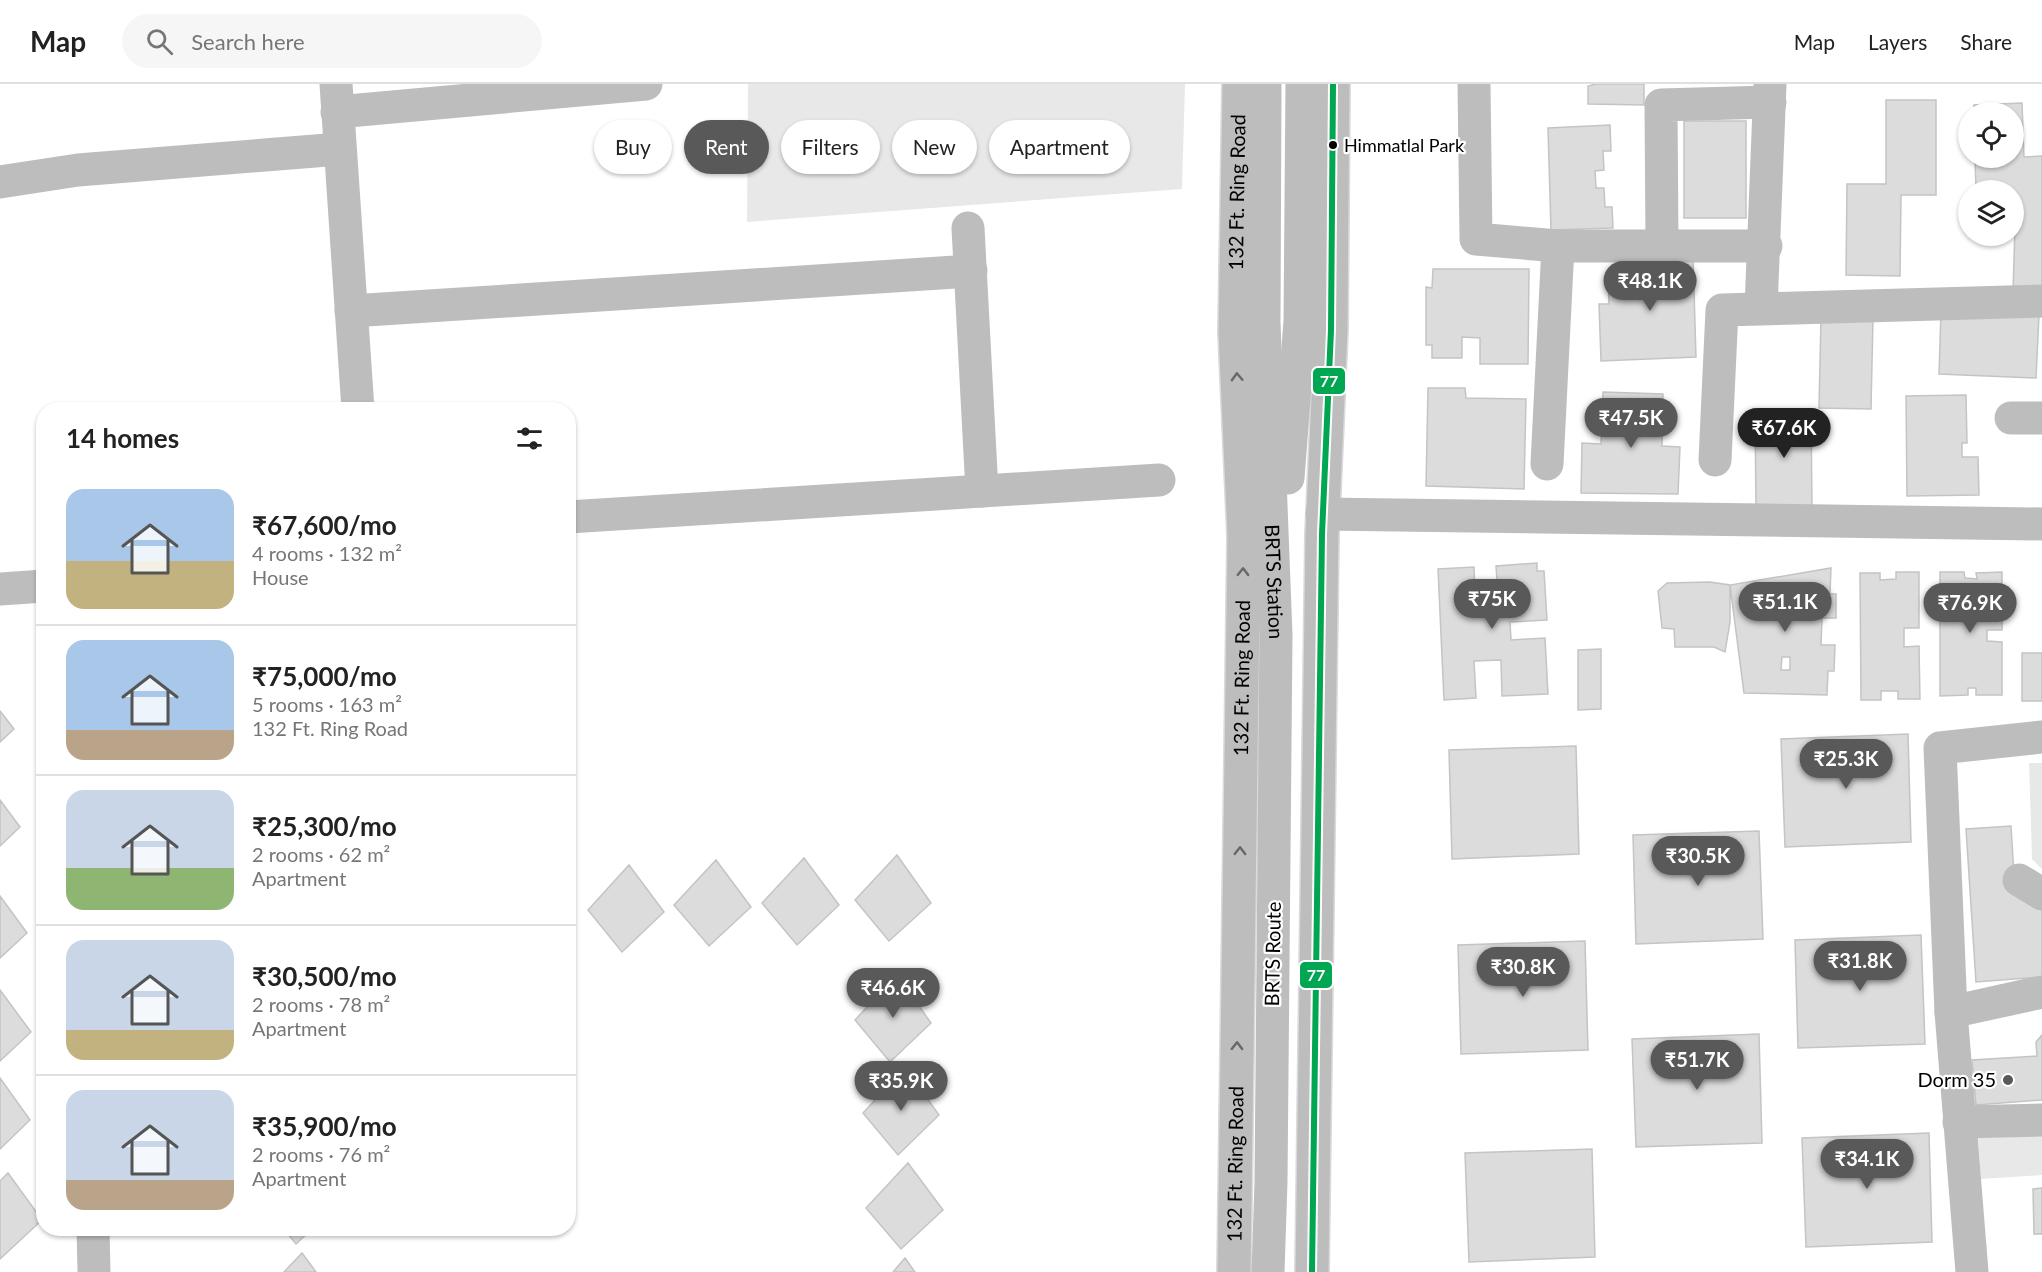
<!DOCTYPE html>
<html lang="en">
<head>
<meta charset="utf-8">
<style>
  :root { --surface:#fff; --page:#f6f6f6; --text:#222; --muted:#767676; --line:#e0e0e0; --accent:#595959 }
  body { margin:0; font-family:Lato,sans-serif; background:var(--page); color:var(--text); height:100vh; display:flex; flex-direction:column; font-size:22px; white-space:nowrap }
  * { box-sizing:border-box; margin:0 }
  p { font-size:20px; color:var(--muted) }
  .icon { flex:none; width:33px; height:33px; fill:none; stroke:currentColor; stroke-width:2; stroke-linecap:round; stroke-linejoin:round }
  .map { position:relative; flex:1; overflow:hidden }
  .side { position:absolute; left:36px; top:318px; width:540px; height:834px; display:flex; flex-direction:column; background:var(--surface); border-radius:24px; box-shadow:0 2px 4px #0004 }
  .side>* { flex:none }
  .banner { position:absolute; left:594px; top:36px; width:570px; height:54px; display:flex; gap:12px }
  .buttons { position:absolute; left:1958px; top:18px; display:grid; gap:12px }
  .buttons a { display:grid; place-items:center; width:66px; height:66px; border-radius:50%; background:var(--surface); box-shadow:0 2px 4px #0004; font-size:30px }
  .price { position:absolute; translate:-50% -51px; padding:0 14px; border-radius:21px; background:var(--accent); color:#fff; font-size:20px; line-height:39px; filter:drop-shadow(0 2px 3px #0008) }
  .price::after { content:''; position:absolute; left:50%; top:36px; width:18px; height:14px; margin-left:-9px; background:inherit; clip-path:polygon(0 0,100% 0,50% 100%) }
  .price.selected { background:#222; color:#fff }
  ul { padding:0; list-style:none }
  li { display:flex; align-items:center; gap:18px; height:150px; padding:0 30px }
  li+li { border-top:2px solid var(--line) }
  li span { display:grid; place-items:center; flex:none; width:168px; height:120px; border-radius:18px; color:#555 }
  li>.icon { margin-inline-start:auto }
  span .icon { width:72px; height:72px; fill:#fffc; stroke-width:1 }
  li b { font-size:26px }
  h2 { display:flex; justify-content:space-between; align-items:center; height:72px; padding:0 30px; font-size:26px }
  .pill { padding:0 21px; border-radius:27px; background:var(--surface); box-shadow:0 2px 4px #0004; font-size:21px; line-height:54px }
  .pill.selected { background:var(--accent); color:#fff }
  header { display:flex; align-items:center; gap:36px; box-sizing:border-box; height:84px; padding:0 30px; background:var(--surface); border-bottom:2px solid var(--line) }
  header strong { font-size:28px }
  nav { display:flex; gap:33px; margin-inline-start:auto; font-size:21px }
  .search { width:420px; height:54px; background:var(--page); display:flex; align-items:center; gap:15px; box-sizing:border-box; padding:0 21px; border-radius:33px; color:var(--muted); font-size:22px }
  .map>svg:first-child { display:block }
  .green { fill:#e8e8e8 }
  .building { fill:#dcdcdc; stroke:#c4c4c4; stroke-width:1.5; fill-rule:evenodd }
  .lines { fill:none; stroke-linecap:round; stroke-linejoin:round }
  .major-casing { stroke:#dbdbdb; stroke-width:36 }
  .minor { stroke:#bdbdbd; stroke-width:33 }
  .major { stroke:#bdbdbd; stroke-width:33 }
  .bus-1-casing { stroke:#fff; stroke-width:10 }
  .bus-1 { stroke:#00a651; stroke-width:6 }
  .oneway { stroke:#686868 }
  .bus-dot { fill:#000; stroke:#fff; stroke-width:2 }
  .poi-dot { fill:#595959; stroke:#fff; stroke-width:2 }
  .labels { text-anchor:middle; stroke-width:4.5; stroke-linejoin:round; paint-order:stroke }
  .bus-label { font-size:18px; fill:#000; stroke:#fff; text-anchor:start }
  .street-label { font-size:20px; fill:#000; stroke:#fff }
  .poi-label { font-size:20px; fill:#000; stroke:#fff; text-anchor:end }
  .line-badge { stroke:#fff; stroke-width:2 }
  .badge-label { font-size:16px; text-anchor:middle; font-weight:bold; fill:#fff }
</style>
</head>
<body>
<header>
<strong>Map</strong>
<div class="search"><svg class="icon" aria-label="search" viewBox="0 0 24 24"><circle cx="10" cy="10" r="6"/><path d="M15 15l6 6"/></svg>Search here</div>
<nav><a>Map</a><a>Layers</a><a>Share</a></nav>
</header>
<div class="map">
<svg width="2042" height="1188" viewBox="0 0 2042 1188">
  <rect width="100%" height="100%" fill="#fff"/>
  <path class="green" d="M748,0H1185L1182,105L747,138Z
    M2029,679H2042V785L2032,775Z
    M2042,1048V1091L1981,1095L1978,1054Z"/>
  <path class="building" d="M1596,0H1644V21L1588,20V2Z
    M1886,16H1936V111H1901L1900,192L1846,191L1847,100H1886Z
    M2022,19L2024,73L2042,72V207H2013L2016,110L2013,106H1976L1975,74H2013V28H1974V21Z
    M1684,37H1746V134H1684Z
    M1610,41L1611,67H1603L1604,86L1595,87L1596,104H1604L1605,123H1612L1613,144L1551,146L1548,44Z
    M1693,173L1696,273L1601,277L1599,220H1609L1608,191L1631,190V175Z
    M1433,185H1529L1528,280H1480V254L1462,253V274H1432V261H1426V203L1432,204Z
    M1941,227L2039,231L2036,294L1939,290Z
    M1821,234H1873L1871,325L1819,324Z
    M1428,304H1465L1466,314L1526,315L1524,405L1426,402Z
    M1603,308L1663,310L1662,362L1680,363L1678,410L1581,409L1582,359L1601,360Z
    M1966,311L1967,359H1962V373H1978L1979,411L1907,412L1906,312Z
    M1811,326L1812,423L1756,424L1755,327Z
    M1537,479V487H1544L1547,536L1510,538L1511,556L1545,554L1548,610L1502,612L1501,576L1474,577L1476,614L1444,616L1438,485L1474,483L1475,512L1498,511L1496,482Z
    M1831,484L1830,510H1836V534H1822L1821,561H1835L1834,587H1828L1827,611L1744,609L1730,501ZM1782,509H1791V523H1782ZM1782,573H1790V586H1781Z
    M1896,488H1919V544H1904V563L1919,562L1920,615H1898V607H1881V616H1861L1860,489H1880V496L1896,495Z
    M1940,488H1964L1965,494L1977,495L1976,489L2002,488V546H1987V557L2002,558V611H1976V604H1968V611L1940,612Z
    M1667,499L1710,498L1730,501V538L1725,568L1714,563H1675L1674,545L1662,544L1658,507Z
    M1601,565V625L1578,626V566Z
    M2022,569H2042V617H2022Z
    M0,627L14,645L0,658Z
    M1908,650L1911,758L1785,763L1781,655Z
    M1576,662L1579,770L1452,775L1449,666Z
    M0,716L20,743L0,762Z
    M2011,742L2015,807L2042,816V893L1976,898L1966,745Z
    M1759,747L1763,855L1636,860L1633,751Z
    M897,771L931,819L889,857L855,816Z
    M804,774L839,821L797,861L762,819Z
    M716,776L751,823L709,862L674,821Z
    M629,781L664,828L622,868L588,826Z
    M0,812L27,849L0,874Z
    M1921,851L1925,960L1798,964L1795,856Z
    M1585,857L1588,966L1461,970L1458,861Z
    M897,891L931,939L890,978L855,936Z
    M0,906L31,948L0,977Z
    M1759,950L1762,1059L1636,1063L1632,955Z
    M2042,951V1016L1976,1021L1972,976L2037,972L2036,958Z
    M905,984L939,1031L898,1071L863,1029Z
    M0,994L30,1036L0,1065Z
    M1929,1049L1932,1158L1806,1163L1802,1054Z
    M1592,1065L1595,1173L1469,1178L1465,1069Z
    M908,1079L943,1126L901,1165L866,1124Z
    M8,1089L42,1136L0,1175V1097Z
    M2042,1104V1150H2034L2033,1105Z
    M283,1144H313L296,1160Z
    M302,1169L316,1188H284Z
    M905,1174L915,1188H893Z"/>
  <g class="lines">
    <g class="major-casing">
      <g id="major">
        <path id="s2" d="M1234,1188L1244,452L1235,248L1239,0"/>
        <path d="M1312,1188L1322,450L1331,246L1333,0"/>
      </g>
    </g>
    <g class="minor">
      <path d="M336,0L358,326"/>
      <path id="s1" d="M1265,0L1264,239L1276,551L1271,1098L1268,1188"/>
      <path d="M1474,0L1476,155L1558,162H1766"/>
      <path d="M337,28L646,0"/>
      <path d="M0,98L78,86L340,65"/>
      <path d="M968,144L982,407"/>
      <path d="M1662,160L1661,21L1770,18"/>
      <path d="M1761,224L1770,0"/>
      <path d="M351,227L971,187"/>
      <path d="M2011,334H2042"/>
      <path d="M1715,376L1722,226L2042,217"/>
      <path d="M1547,380L1558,162"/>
      <path d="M1288,394L1300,237L1302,0"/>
      <path d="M1322,430L2042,440"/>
      <path d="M568,433L1159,396"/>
      <path d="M0,505L44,502"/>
      <path d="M2019,796L2042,810"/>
      <path d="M1951,928L2042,908"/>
      <path d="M1959,1038L2042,1036"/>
      <path d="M93,1144L94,1188"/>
      <path d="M1972,1188L1951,928L1940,664L2042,653"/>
    </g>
    <use href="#major" class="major"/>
    <g class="bus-1-casing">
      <path id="bus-1" d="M1312,1188L1322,450L1331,246L1333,0"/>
    </g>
    <use href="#bus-1" class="bus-1"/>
  </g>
  <defs><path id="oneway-chevron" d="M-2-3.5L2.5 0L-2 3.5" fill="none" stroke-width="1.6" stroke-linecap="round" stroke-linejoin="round" transform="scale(1.5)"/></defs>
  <g class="oneway">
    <use href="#oneway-chevron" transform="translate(1237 293) rotate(-92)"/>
    <use href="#oneway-chevron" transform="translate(1243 488) rotate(-89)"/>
    <use href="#oneway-chevron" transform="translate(1240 767) rotate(-89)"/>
    <use href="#oneway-chevron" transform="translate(1237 962) rotate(-89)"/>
  </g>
  <circle class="bus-dot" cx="1333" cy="61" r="5"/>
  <circle class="poi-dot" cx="2008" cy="996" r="6"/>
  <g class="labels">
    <g class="bus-label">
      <text x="1344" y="68">Himmatlal Park</text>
    </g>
    <g class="street-label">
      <text dy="7" stroke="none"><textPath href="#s2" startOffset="1080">132 Ft. Ring Road</textPath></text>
      <text dy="7" stroke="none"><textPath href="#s1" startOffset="498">BRTS Station</textPath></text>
      <text dy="7" stroke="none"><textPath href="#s2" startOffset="594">132 Ft. Ring Road</textPath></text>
      <text transform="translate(1273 870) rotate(-89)" y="7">BRTS Route</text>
      <text dy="7" stroke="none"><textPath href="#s2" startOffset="108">132 Ft. Ring Road</textPath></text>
    </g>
    <g class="poi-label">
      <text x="1996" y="1003">Dorm 35</text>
    </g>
  </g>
  <g class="line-badge">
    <rect x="1312" y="283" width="34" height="28" rx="6" fill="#00a651"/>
    <rect x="1299" y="877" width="34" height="28" rx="6" fill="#00a651"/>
  </g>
  <g class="badge-label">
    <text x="1329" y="303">77</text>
    <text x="1316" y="897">77</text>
  </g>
</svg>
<div class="buttons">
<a><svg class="icon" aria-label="locate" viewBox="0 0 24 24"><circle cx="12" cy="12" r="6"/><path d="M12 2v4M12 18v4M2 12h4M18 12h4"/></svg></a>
<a><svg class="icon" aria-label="layers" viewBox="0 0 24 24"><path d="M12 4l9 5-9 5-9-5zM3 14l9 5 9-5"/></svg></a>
</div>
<b class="price" style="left:1650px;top:228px">₹48.1K</b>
<b class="price" style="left:1631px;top:365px">₹47.5K</b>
<b class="price selected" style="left:1784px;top:375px">₹67.6K</b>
<b class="price" style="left:1492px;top:546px">₹75K</b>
<b class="price" style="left:1785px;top:549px">₹51.1K</b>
<b class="price" style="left:1970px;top:550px">₹76.9K</b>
<b class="price" style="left:1846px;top:706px">₹25.3K</b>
<b class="price" style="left:1698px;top:803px">₹30.5K</b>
<b class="price" style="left:1860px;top:908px">₹31.8K</b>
<b class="price" style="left:1523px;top:914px">₹30.8K</b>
<b class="price" style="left:893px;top:935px">₹46.6K</b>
<b class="price" style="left:1697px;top:1007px">₹51.7K</b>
<b class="price" style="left:901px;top:1028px">₹35.9K</b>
<b class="price" style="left:1867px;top:1106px">₹34.1K</b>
<div class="banner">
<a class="pill">Buy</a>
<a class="pill selected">Rent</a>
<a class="pill">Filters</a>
<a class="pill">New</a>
<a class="pill">Apartment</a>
</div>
<section class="side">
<h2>14 homes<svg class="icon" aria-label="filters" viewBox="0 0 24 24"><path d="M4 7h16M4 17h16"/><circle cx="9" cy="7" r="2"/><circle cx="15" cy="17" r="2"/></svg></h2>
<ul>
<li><span style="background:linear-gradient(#a9c7e8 60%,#c2b280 0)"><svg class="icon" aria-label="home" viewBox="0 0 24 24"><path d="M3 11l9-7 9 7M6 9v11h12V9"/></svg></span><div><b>₹67,600/mo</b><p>4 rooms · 132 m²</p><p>House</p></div></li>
<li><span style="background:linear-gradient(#a9c7e8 75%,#b9a48a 0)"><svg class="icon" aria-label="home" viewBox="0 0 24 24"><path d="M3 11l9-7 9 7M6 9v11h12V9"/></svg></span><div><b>₹75,000/mo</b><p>5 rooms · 163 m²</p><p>132 Ft. Ring Road</p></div></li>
<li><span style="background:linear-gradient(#c9d6e8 65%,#8fb573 0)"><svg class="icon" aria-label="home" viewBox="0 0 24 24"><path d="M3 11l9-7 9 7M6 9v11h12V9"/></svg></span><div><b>₹25,300/mo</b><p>2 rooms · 62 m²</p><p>Apartment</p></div></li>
<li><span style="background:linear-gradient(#c9d6e8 75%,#c2b280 0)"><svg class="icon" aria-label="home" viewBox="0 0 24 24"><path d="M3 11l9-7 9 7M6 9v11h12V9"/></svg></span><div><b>₹30,500/mo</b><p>2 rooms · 78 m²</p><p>Apartment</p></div></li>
<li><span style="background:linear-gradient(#c9d6e8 75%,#b9a48a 0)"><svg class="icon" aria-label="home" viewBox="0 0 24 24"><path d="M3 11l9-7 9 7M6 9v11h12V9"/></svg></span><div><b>₹35,900/mo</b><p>2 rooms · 76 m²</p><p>Apartment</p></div></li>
</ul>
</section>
</div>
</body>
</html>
